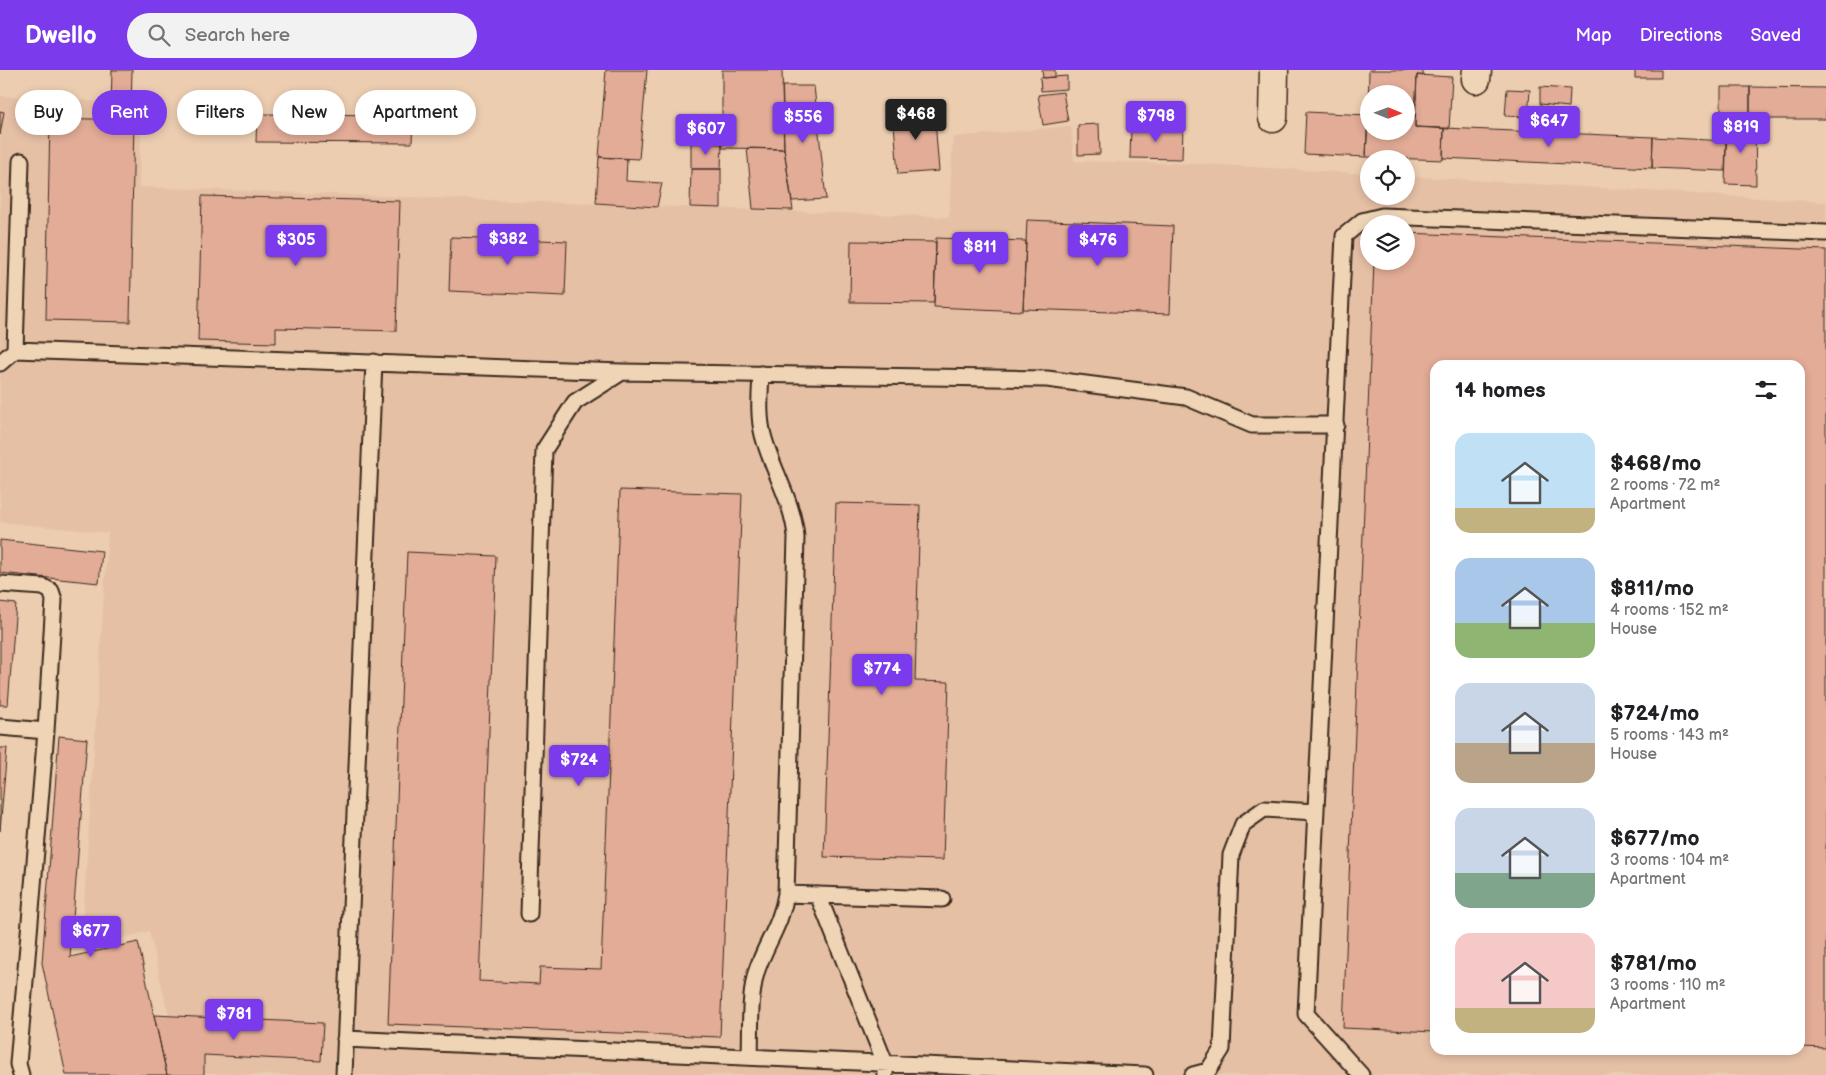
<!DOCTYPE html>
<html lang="en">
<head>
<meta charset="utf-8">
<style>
  :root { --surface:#fff; --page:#f2f2f2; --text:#202124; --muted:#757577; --accent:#7c3aed }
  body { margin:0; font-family:"Balsamiq Sans",sans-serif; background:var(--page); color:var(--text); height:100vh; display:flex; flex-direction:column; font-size:19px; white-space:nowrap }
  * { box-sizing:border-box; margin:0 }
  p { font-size:16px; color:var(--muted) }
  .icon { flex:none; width:28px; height:28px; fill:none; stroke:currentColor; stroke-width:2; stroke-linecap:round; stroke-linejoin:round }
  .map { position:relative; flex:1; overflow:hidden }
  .details { position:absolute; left:1430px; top:290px; width:375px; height:695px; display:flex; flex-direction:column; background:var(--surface); border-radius:15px; box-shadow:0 2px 8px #0003 }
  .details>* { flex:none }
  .hud { position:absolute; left:15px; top:20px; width:475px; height:45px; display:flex; gap:10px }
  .needle { width:32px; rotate:91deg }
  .buttons { position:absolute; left:1360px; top:15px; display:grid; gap:10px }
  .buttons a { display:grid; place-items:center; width:55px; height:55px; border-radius:50%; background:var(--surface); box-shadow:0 2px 8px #0003; font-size:25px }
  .price { position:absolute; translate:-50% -42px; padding:0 11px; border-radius:5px; background:var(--accent); color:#fff; font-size:16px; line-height:32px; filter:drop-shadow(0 1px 2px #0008) }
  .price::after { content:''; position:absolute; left:50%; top:30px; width:15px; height:11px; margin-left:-8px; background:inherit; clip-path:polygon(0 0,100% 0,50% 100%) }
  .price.on { background:#222; color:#fff }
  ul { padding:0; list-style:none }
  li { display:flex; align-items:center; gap:15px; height:125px; padding:0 25px }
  li span { display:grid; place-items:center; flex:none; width:140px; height:100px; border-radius:15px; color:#555 }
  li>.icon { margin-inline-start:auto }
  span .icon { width:60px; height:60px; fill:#fffc; stroke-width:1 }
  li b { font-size:21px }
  h2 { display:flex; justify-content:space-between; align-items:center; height:60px; padding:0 25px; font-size:21px }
  .pill { padding:0 18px; border-radius:22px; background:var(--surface); box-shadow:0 2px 8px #0003; font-size:18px; line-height:45px }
  .pill.on { background:var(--accent); color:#fff }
  header { display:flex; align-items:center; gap:30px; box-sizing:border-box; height:70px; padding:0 25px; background:var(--accent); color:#fff }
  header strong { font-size:24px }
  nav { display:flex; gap:28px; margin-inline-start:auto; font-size:18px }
  .search { width:350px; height:45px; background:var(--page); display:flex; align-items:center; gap:12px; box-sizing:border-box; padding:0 18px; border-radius:28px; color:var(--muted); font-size:19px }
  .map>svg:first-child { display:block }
  .built { fill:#e6c0a5; fill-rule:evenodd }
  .building { fill:#e2ac97; stroke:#3b2a1e }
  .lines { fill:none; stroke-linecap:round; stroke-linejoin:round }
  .lane-casing { stroke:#3b2a1e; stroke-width:19 }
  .street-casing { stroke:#3b2a1e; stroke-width:31 }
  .lane { stroke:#efd5b6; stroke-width:15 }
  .street { stroke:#efd5b6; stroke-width:28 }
</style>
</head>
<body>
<header>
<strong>Dwello</strong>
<div class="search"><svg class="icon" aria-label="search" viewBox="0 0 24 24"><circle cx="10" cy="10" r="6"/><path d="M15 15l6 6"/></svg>Search here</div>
<nav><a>Map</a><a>Directions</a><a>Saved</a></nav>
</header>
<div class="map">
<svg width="1826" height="1005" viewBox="0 0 1826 1005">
  <rect width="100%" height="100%" fill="#eccdb0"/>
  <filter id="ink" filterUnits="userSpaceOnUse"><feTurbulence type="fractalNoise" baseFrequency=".02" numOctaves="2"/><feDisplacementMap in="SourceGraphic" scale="10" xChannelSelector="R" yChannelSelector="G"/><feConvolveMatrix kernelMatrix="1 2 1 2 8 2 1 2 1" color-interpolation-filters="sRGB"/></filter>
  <g filter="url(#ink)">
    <path class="built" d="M0,26L142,34L139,117L949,147L953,67L1071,56L1074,91L1206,94L1369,104V126H1406V106L1826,132V1005H248L182,1002L149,861L81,879L108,463L0,452ZM1369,154H1406V191H1369ZM1435,295H1800V980H1435Z"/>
    <path class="building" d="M112,0H132L131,40L111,39Z
      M606,0H647L639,89L599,87Z
      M722,0H782L784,79L722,78Z
      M1042,0H1055V7L1043,8Z
      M1369,0H1423V6L1417,5L1415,46H1406V24H1369L1368,45Z
      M1635,0H1661V8H1635Z
      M1417,5L1452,7L1449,59L1415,57Z
      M1067,6V19L1041,21L1040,8Z
      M782,16H814L826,129L792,131L784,79Z
      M1540,17L1570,19L1569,37L1540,34Z
      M1721,17H1750V49H1721Z
      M1750,17L1826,18V49H1750Z
      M1507,19L1530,20L1528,47L1505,46Z
      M1063,22L1068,51L1043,55L1038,25Z
      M430,35L445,36L444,52L430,51Z
      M934,37L939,101L898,104L893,41Z
      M0,41L4,42L0,65Z
      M1306,42L1368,45L1366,87L1304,84Z
      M257,44L413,45L412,73L256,72Z
      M1368,45L1369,61H1406V46H1415V57L1444,58L1443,90L1366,87Z
      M50,48L134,50L130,252L46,250Z
      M1727,52L1755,53L1756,115L1725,114Z
      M1099,54L1100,84L1078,85V55Z
      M1131,56L1183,58L1182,89L1130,88Z
      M1444,58L1653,67L1652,98L1443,88Z
      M1653,67L1726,71L1725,101L1652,98Z
      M691,73L722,74L721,99H691Z
      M747,78L784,79L793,140L753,139Z
      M599,87L627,89L626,111L662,113L657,137L596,133Z
      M691,99H721V138L690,137Z
      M202,126L400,131L396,261L276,258V273L198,271Z
      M1027,150L1173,156L1170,244L1023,239Z
      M1406,163L1826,180V978L1800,977V295H1435V962L1343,958L1374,191H1406Z
      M451,167L567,171L565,226L449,221Z
      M936,168L1026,171L1023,241L934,237Z
      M851,171L936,172L934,233L850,232Z
      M620,420L742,424L720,967L388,954L407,482L496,486L479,911L539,914L540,897L601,899Z
      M836,433L920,435L915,611L949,612L943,790L824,787Z
      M0,470L102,481L99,513L0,503Z
      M0,532L16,534L8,635H0Z
      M59,666L87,669L70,887L138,872L167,1005H66L42,893Z
      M0,678H7L0,761Z
      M154,945L323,953L321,991L204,985V1005H167Z"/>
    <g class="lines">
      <g class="lane-casing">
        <path id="lane" d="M21,91L15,280L622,302L1047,309L1186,327L1252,355H1336
          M0,293L15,280
          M0,514L43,517L51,521L54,530L46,661
          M0,657L46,661L18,994L21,1005
          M786,824L942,829
          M818,825L885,993V1005
          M529,844L544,380L575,332L622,302
          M345,969L1145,1005
          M750,987C751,960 749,929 756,903C765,874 781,856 786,824L796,467C793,431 772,400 763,365C758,345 760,325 761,304
          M344,1005L374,292
          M1193,1005L1208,1001L1222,979L1231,785L1243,754L1264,739L1316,742
          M1361,1005L1306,944L1344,166L1362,151L1382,146L1826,163"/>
      </g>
      <g class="street-casing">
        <path id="street" d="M1476,9L1477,0
          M1273,48L1274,0"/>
      </g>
      <use href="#lane" class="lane"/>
      <use href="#street" class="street"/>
    </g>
  </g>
</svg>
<div class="buttons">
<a><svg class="needle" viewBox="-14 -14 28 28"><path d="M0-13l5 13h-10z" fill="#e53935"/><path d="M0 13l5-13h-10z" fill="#757577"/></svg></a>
<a><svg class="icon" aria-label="locate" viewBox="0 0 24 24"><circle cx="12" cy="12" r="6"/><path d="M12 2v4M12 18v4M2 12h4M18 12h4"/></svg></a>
<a><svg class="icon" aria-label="layers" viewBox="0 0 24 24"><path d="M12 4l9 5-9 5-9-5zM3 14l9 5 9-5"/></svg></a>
</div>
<b class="price on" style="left:916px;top:71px">$468</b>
<b class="price" style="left:1156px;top:73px">$798</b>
<b class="price" style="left:803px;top:74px">$556</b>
<b class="price" style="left:1549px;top:78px">$647</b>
<b class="price" style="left:1741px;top:84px">$819</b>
<b class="price" style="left:706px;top:86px">$607</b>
<b class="price" style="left:508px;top:196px">$382</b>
<b class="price" style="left:296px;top:197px">$305</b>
<b class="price" style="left:1098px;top:197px">$476</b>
<b class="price" style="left:980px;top:204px">$811</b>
<b class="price" style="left:882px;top:626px">$774</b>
<b class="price" style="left:579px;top:717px">$724</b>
<b class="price" style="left:91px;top:888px">$677</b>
<b class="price" style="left:234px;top:971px">$781</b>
<div class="hud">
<a class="pill">Buy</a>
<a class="pill on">Rent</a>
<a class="pill">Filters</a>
<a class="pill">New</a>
<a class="pill">Apartment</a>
</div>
<section class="details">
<h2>14 homes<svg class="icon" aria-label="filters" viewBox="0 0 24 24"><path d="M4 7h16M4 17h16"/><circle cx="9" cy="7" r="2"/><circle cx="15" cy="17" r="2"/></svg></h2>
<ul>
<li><span style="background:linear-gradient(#bfe0f5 75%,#c2b280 0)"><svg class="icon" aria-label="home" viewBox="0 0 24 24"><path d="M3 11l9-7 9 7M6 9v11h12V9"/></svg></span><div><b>$468/mo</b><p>2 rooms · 72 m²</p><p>Apartment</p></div></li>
<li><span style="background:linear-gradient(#a9c7e8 65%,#8fb573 0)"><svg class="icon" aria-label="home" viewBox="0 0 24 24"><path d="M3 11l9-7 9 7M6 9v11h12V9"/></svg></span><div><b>$811/mo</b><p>4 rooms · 152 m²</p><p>House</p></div></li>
<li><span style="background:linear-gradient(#c9d6e8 60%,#b9a48a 0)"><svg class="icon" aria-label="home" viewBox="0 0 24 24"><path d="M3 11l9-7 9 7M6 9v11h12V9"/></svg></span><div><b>$724/mo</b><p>5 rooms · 143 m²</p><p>House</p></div></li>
<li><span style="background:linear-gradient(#c9d6e8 65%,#7fa58c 0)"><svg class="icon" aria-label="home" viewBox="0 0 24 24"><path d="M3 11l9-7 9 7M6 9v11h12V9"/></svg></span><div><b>$677/mo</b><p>3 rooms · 104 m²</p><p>Apartment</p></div></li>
<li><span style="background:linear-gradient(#f6c9c9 75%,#c2b280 0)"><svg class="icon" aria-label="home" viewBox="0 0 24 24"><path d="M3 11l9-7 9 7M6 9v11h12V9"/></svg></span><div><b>$781/mo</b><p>3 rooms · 110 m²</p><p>Apartment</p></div></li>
</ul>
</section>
</div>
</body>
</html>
